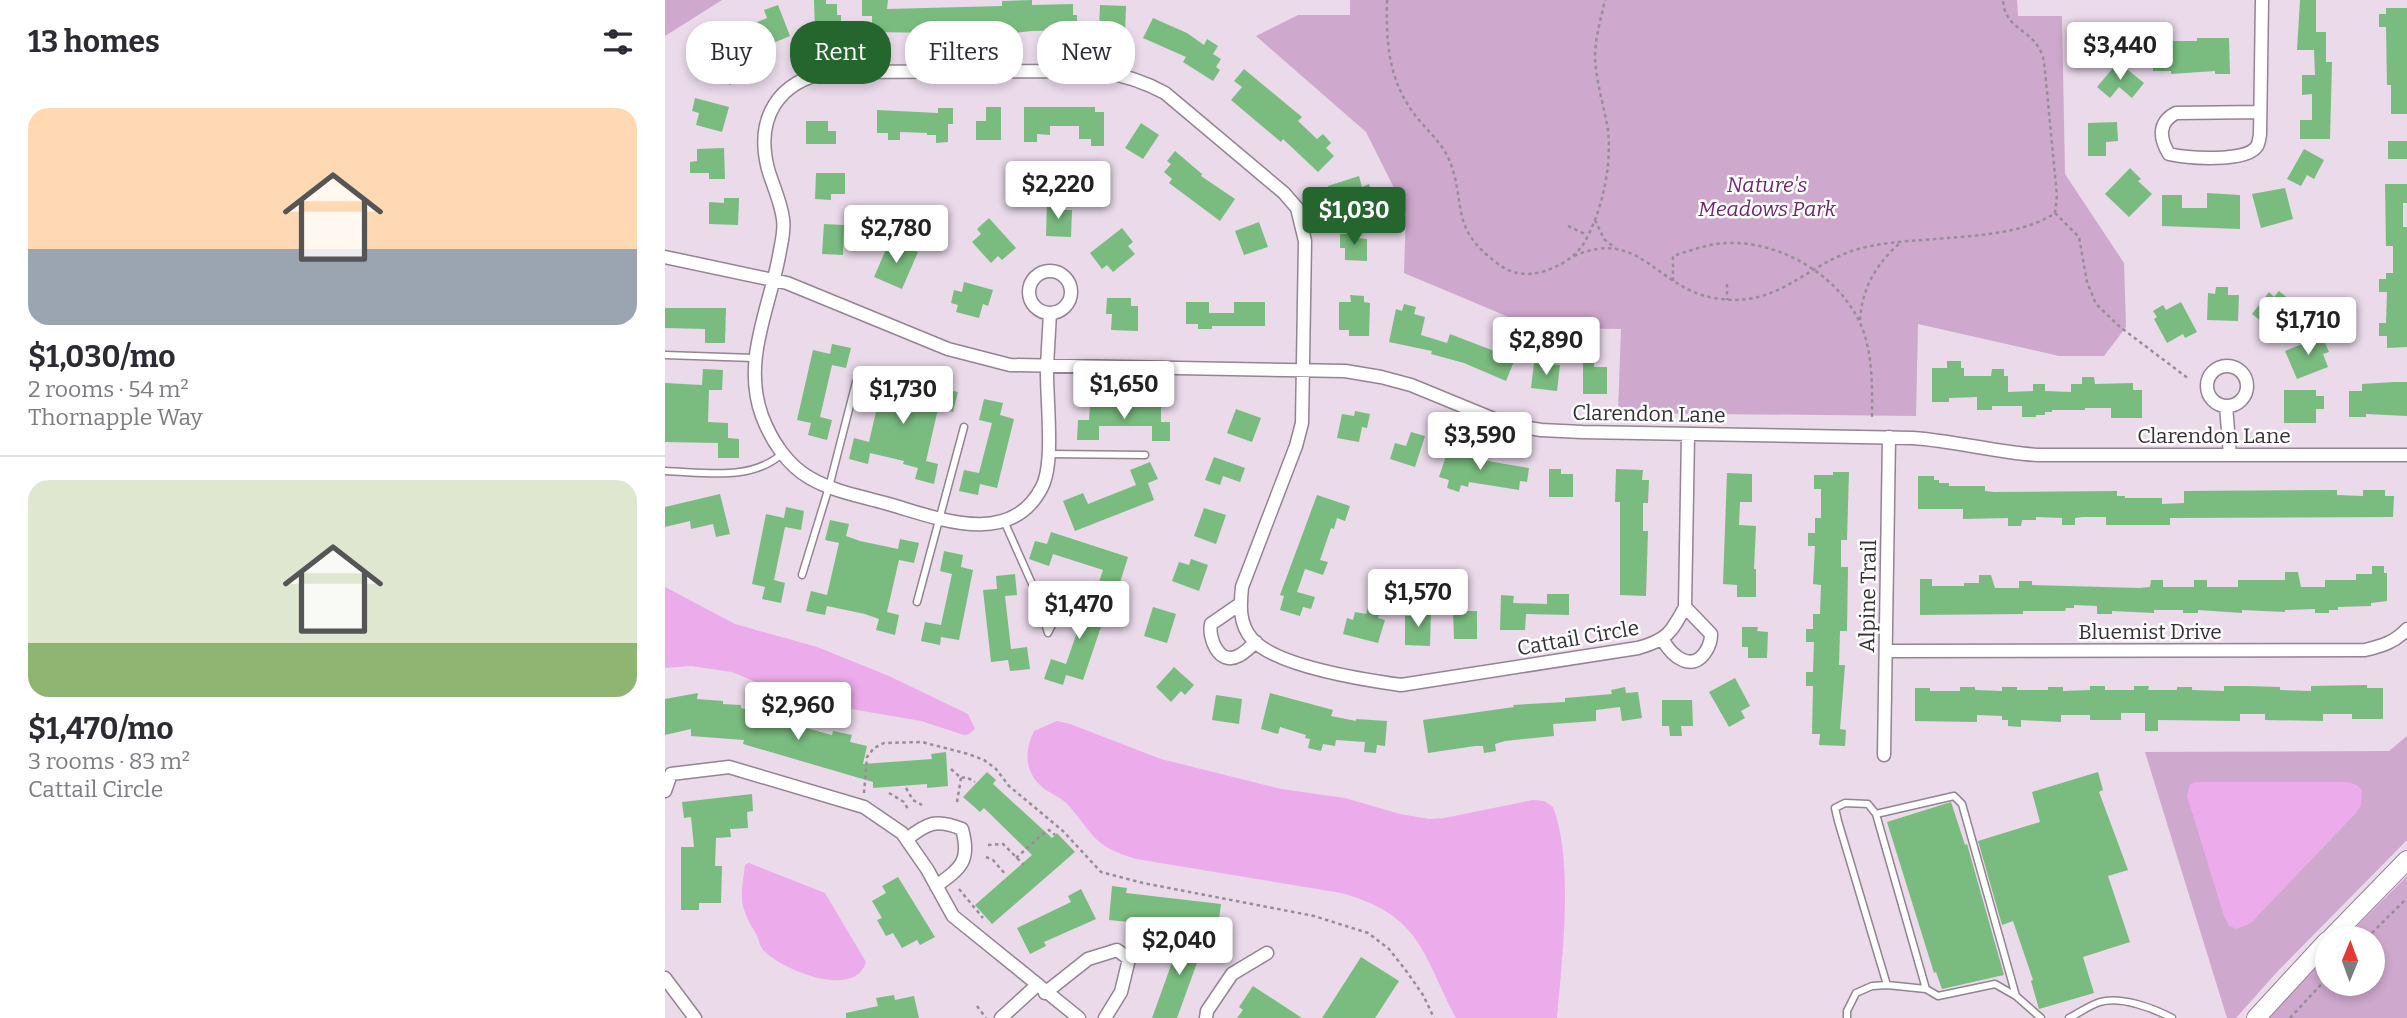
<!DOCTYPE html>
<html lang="en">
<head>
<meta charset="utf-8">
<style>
  :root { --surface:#fff; --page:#f7f7f7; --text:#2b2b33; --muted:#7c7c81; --line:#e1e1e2; --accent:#25652e }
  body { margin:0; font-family:Bitter,serif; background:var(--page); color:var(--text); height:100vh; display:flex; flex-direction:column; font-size:26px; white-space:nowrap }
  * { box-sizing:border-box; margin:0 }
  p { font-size:23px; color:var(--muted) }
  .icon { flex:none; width:38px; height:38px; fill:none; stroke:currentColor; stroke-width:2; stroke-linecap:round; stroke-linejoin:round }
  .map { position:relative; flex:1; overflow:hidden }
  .panel { display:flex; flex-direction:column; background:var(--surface); width:665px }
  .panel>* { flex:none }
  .banner { position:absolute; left:21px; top:21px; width:665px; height:63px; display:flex; gap:14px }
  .needle { width:46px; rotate:1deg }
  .buttons { position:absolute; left:1650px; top:926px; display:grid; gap:14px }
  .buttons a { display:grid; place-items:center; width:70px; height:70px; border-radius:50%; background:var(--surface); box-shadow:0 4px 10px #0003; font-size:35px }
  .price { position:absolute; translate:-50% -60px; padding:0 16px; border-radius:7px; background:#fff; color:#222; font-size:23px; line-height:46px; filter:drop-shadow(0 2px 4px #0008) }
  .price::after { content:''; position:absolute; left:50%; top:42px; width:21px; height:16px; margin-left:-10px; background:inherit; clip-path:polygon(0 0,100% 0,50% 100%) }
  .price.current { background:var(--accent); color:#fff }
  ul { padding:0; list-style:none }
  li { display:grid; align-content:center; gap:14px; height:371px; padding:0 28px }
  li+li { border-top:2px solid var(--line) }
  li span { display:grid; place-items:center; height:217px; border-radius:21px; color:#555 }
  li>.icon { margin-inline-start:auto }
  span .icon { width:126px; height:126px; fill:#fffc; stroke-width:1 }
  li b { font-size:30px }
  h2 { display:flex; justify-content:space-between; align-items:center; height:84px; padding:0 28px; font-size:30px }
  .pill { padding:0 24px; border-radius:28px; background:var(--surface); box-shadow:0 4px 10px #0003; font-size:24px; line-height:63px }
  .pill.current { background:var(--accent); color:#fff }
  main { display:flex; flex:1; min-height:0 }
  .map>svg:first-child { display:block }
  .green { fill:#cea8cd }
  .water { fill:#ecaceb }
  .building { fill:#7abc7f }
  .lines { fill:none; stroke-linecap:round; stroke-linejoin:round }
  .lane-casing { stroke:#938492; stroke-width:9 }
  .street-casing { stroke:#938492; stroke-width:15 }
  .secondary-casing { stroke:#938492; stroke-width:20 }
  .path { stroke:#988c98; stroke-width:2.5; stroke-dasharray:3.5 3.5; stroke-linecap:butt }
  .lane { stroke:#fff; stroke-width:6 }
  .street { stroke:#fff; stroke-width:12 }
  .secondary { stroke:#fff; stroke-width:18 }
  .labels { text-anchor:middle; stroke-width:5; stroke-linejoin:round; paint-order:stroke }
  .park-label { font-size:21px; font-style:italic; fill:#6f2671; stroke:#fff }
  .street-label { font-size:21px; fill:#352f35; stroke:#fff }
</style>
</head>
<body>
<main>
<section class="panel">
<h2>13 homes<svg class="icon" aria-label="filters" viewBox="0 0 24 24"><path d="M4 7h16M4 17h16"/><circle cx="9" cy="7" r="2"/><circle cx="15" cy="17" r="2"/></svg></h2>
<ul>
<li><span style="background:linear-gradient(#ffd9b3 65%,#9aa5b1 0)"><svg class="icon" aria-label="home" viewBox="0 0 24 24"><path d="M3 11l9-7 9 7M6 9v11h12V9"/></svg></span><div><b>$1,030/mo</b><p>2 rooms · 54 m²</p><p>Thornapple Way</p></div></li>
<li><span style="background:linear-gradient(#dfe7d0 75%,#8fb573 0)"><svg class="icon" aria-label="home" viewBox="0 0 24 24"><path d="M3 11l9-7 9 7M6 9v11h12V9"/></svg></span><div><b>$1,470/mo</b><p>3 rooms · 83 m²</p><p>Cattail Circle</p></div></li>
</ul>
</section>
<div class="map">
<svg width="1742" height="1018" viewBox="0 0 1742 1018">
  <rect width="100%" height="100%" fill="#eadaea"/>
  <path class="green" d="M0,0H57L0,36Z
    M685,0H1352L1353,16H1397L1400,174L1459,263L1461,327L1439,356H1394L1253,324L1251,416L953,413L956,329L870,328L739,273L741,212L701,132L591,36L633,15H685Z
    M1742,736V840L1611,973L1571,1018H1562L1480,752L1724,751Z
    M1742,876V1018H1603L1662,956V984H1708V938H1680Z"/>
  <path class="water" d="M0,587L70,624L152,647L224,676L303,714L310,729L304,734L299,735L256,721L134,700L67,672L26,666L0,668Z
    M392,721L405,724L496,759L616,789L680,798L735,814L764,819L779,818L868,800L879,801L888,807C909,860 897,961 892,1018H791C757,953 756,915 676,893L471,859C428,846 430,836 404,806C397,798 389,795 381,790C360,775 358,753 369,731Z
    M1531,782H1682L1692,785L1697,790L1696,805L1691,813L1586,923L1572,929L1564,926L1559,916L1522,796L1525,784Z
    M84,863L160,893L201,962C190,1000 118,970 99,951C94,946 94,938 90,932C73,904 76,897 80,865Z"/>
  <path class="building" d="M149,0H161V4H172V15H176V31H150Z
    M197,0H223L222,9L337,6V1L367,0V5L408,4V15H412V30L367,31L338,34L207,32V16H197Z
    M1635,0H1651V32H1661V62H1667L1665,139H1635V120H1647V94L1637,95V75H1650L1649,50H1632Z
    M113,5L125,36L101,46L92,22L102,18L99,10Z
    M435,5L461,6L460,35L447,34V31L434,30Z
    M1721,8H1742V114H1726V85H1722L1721,27H1714V14H1721Z
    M488,18L522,33L539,45L542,39L553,46L548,54L556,59L551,67L555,70L548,81L518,62L521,57L478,38Z
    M56,38L84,64L65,85L42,64L49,56L43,51Z
    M1532,38H1564L1565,74H1550V71L1506,74V71H1488V41H1532Z
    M1453,62L1479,83L1467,98L1454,87L1445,98L1432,87Z
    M579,69L637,117L633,121L652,139L658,134L666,143L661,148L669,156L653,172L618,139L616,142L566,100L577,87L569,81Z
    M30,98L64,107L57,132L31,125L34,113L27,111Z
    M321,107H336V140H311V121H321Z
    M359,107H430V112H439V146H426V139H414V126H385V135L372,134V142H359Z
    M273,108H288V124H283V142L271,143V135H262V133L235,132V140H223V133H212V110L273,113Z
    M141,121H163V131H171V144H141Z
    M1452,122L1453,141L1441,142V156H1423V123Z
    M476,123L494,135L478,159L460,148Z
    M1723,141H1742V159H1723Z
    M59,148L60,179H44V173H25V162L32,161V149Z
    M1639,149L1659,160L1649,179L1642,175L1636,186L1622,179Z
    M510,151L537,174L536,176L570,199L555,221L504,183L507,179L499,172L506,164L502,161Z
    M1465,168L1476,179L1473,181L1487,194L1464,217L1440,194Z
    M151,173H180V194H166V200L150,199Z
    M694,176L697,187L704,184L708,196L702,198L703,205L672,214L663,186Z
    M1720,184H1742V203H1738V227H1742V347L1722,348V336H1714V323H1721L1722,292H1714V279H1721V273H1728V246H1721Z
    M1620,188L1628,219L1596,228L1587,194Z
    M1542,193L1575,195V229L1497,226V195H1517V208H1542Z
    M59,198H74L73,225L44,224V202L59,203Z
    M382,202H395V210H407L406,237L381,236Z
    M324,218L351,248L337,260L333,256L326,263L307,242L316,234L312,229Z
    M594,222L603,247L579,255L570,231Z
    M159,224L179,225L178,255L157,254Z
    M457,228L468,242L463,246L470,254L448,272L442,265L437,269L425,253Z
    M675,234H691V238L702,239V261L680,260V248H675Z
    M231,242L253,252L237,289L209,277L222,247L228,249Z
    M299,282L328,290L323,306L318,304L314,318L291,312L293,305L286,303L289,290L297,292Z
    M1551,287H1563V295H1574L1573,321L1542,320L1543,293L1550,294Z
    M1614,291L1624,299L1620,305L1632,315L1616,336L1587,314L1604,292L1609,297Z
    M685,295L699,296V302L705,303L704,336H684V330H674V302H686Z
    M442,298H466V306H473V331L446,330L447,314H441Z
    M521,302H544V313H569V302H600V326H547V329H533V324H521Z
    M1516,302L1532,332L1520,338L1518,334L1502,343L1489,319L1492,317L1488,311L1498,305L1501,310Z
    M739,304L751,307L749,314L760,317L756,335L782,343L785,334L850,359L841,381L799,363L766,354L767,351L724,342L731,309L737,311Z
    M0,308H61L60,343H40V329L0,328Z
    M1657,336L1664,352L1658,354L1663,367L1632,379L1620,351Z
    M167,344L186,348L181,368L167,365L155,417L167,420L162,440L143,435L146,423L132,420L148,350L165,354Z
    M918,358L929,359V367H942V394H918Z
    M1282,361H1296V368H1299V376H1326L1327,369H1339V376H1343V392L1368,391V384H1380V391L1406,392V384H1417V377H1429L1430,384L1468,383V390H1477V418H1446V408H1420V410H1387V412H1380V415H1371V417H1357V406H1327V410H1312V397L1284,398V402H1267V368H1282Z
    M869,363L895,365L892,391L866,388Z
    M208,367L227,371L224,384L238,387V390L272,398L274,388L293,392L288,412L273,409L261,461L273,464L269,484L250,479L253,468L238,464L239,461L205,453L203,464L184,459L189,438L204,442L216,390L204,388Z
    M38,369L58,370L57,390H44L43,422L63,423V438L74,439V458H53V443L0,442V383L37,385Z
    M1729,382H1742V416L1701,414V417H1684V391H1697V384Z
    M1619,390H1651V396H1659V409H1651V423H1619Z
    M319,399L338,403L335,415L349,419L332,488L315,484L313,495L294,491L299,470L314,473L327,423L314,420Z
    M425,405L496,406V422H505V441H487V426H434V440H412L413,420H424Z
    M571,409L596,418L587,442L562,433Z
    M690,411L705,414L702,428L697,427L694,442L672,438L677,414L689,416Z
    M746,432L760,436L750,467L725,459L730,443L741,446Z
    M784,447L813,455L811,459L864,468L862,482L855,481L854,490L804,482L803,487L796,485L794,492L782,488L784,480L774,477Z
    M549,457L580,468L575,482L558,476L555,485L540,480Z
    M485,462L493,479L483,483L489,500L410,531L398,501L418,493L423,504L471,485L465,470Z
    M884,469H896V474H908V497H884Z
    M951,469L978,470L977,480H984L983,503H978V531H983L981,596L955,595V502H950Z
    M1168,472H1184L1182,540H1176V567H1183L1182,631H1175L1174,665H1180L1175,729L1181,730L1180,746L1154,745L1155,734H1147L1148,686H1141V672H1148L1149,642H1141V629H1148V614H1155L1156,585L1148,584L1150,546H1143V533H1150V518H1156V489H1149V475H1168Z
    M1062,473L1087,474V502H1075L1074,525L1091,526L1089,569H1091V597H1072V585L1058,584Z
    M1253,476H1269V480H1274V483H1284V486H1320V491L1329,492L1452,491V496H1460V498H1497V504L1519,503V491L1672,490V495L1698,496V490H1720V496H1729L1728,517L1505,518V525H1441V517H1417L1410,518V525H1397V518L1371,517V520H1357L1356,526H1343V518L1298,519V509H1253Z
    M55,494L65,534L51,537L48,524L26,529L25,521L0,527V507Z
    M652,495L685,506L680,521L672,518L669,529L666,528L655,560L663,562L658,575L640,569L632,592L650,597L646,609L638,607L635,616L615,610L619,596L615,595Z
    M121,507L139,511L136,530L120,527L109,580L120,583L116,603L97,599L100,587L87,584L101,514L119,518Z
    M539,508L561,515L551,544L529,536Z
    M165,520L184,524L181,536L195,541L233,549L235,539L254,543L249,563L234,560L222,612L234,615L230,635L211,630L214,619L200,614L162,606L160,615L141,611L146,591L162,595L174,543L160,540Z
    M386,532L463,557L452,592L433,585L438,570L388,554L384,566L364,559L370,541L382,544Z
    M279,551L298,555L296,567L308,570L294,640L276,637L275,645L256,641L260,622L276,625L287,574L275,571Z
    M526,559L543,565L534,591L507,581L514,562L524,565Z
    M1707,566H1719V573H1722V601L1706,603V606L1673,607V610H1664V613H1650V609L1620,610V612L1577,610V613L1533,610V613H1518V610H1489V613L1447,611V614H1432V606L1409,605V608H1401L1400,611H1358V614L1255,615V579H1267V586H1299V583H1314V575H1326L1330,588H1354V581H1367V585L1474,588L1485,587L1486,580H1498V587H1529V580H1542V587H1573V580H1620V572H1633L1636,587H1660V580H1691V574H1707Z
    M350,574L352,595L340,596L346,649L362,647L365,669L345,671L343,660L326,662L318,590L332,589L331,576Z
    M412,590L430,596L427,607L441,612L418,680L401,675L398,685L379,679L386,659L401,664L418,615L405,611Z
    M882,594H904V615L861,614L860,630H835L836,595L849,596L848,603L882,604Z
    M488,607L511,614L502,643L479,636Z
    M703,608L715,611L713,618L720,620L713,643L678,634L682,618L688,620L690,612L701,614Z
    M753,609H766L765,646L740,645V616H752Z
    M788,611H812V639H789Z
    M1077,627H1093L1092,631L1103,632L1102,658H1083V647H1077Z
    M509,667L529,685L520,695L516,691L506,702L491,687Z
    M1070,678L1085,706L1076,711L1080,718L1064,727L1044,692Z
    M1702,685V688H1718V719H1687V714H1658V721L1600,720V714H1575V721L1493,720V731H1480V713H1456V720H1425V715H1396V722L1356,720V727L1343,726V720H1337V716L1312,715V722L1250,721V688H1265V691H1295V687H1310V690L1337,691V687H1352V690H1383V687H1398V691L1425,690V686H1440V690H1469V686H1484L1483,690H1512V687H1527V690L1559,691V686H1581L1615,687V690L1646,691V686Z
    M960,687L961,693L973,692L977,718L957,721L955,707L931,710V721L888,724L889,736L840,741L830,744L831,751L819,753L818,746H810L763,753L758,720L849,707L848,705L900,702V698L947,694L946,690Z
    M33,693L32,699L58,701V704L76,705V708L141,726V728L167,735L168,731L187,735L185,742L202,746L198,764L267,759L266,754L281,752L283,786L262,788V784L208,788V782L78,744L79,740L26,736V729L0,735V699Z
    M605,693L668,710L666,716L691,721V719L722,721L720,746L712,745L711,753L699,752L700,742L671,740L670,746L658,744L656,751L643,748L645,739L640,738L641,735L615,727L613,734L596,729Z
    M551,695L577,699L574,724L547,720Z
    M997,700H1027L1028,726H1016L1017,736H1005L1004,726H997Z
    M322,772L331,780L328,784L387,838L392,833L410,852L327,924L310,905L367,855L319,808L315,812L298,797Z
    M1433,772L1438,790L1434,792L1463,870L1443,876L1465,942L1418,957L1429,993L1374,1009L1366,981L1368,980L1348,921L1337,925L1313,841L1375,822L1367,792Z
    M87,794L88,811L82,812L83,828L65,829L66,837L51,838L50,866H57L56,903H34V910H16V847H29L26,817L19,818L17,802Z
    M1286,802L1300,845L1302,844L1339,975L1277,989L1271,972L1269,973L1222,822Z
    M233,877L270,937L255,945L252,940L237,948L228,933L221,936L212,920L217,918L207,901L221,893L217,886Z
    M447,886L462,888L461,893L556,904L553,927L465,917L464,922L444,920Z
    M416,889L431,919L379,942L381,946L365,954L352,928L406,902L403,896Z
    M512,936L544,947L538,962L533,960L512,1018H487L509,957L505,955Z
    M696,957L734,981L710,1018H657Z
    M588,986L637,1018H572L578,1010L574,1007Z
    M229,995L230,1000L249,996L254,1018H181V1013L213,1006L211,998Z"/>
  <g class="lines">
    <g class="lane-casing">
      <path id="lane" d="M0,355L89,358
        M385,454L480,455
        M0,471C39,472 86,482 118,453
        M339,521L368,586L399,601L383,633L368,586
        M137,575L164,487L191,382
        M252,602L299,427
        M1211,814L1289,796L1297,804L1351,996
        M1222,985L1261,989
        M1182,1018V1011L1191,993L1207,986L1222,985L1173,821L1170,808L1180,803L1203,804L1211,814L1261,989L1273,996L1330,984L1351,996L1376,1018
        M1404,1018C1414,1013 1425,1005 1435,1002C1456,996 1488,1008 1507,1018"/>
    </g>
    <g class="street-casing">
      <path id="street" d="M1595,112L1511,113C1493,122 1494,138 1504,154C1521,158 1582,163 1592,146C1594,143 1594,139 1595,135L1597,0
        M0,257L122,283L283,349L345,365L680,371L716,377L746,385L841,424L876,430L917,432L1248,438C1290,441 1330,452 1372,455H1742
        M364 292a21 21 0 1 1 42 0a21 21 0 1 1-42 0Z
        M385,313C384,331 383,349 382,366C381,397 390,462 377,487C345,550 270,517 220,503C195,496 167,491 145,478C122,465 106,440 97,416C77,361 104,310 114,256C116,244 120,231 118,219C116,202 108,186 103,169C90,118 113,81 164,72L434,71C459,75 478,81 500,93L619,193L632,208L640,241L637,423L631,446L577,587C575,606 574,624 587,639C612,667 700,680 736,685L973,648C1002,640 1006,633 1020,607L1023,435
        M1542 386a20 20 0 1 1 40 0a20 20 0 1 1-40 0Z
        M1561,406L1565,455
        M575,604L546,624C543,638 554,666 573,656C580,653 586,646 591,642
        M998,640C1007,657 1028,673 1041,651C1045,645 1046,641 1046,634L1020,607
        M1221,651L1700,650C1717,646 1730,642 1742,629
        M1219,755L1224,437
        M0,791L6,774L64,767L199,807L237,833L262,869L288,916L414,1018
        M242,839C263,822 272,819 297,829C306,861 296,868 271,886
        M0,978L30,1018
        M380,993L423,959L452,950L464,959L456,992L440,1018
        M336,1018L371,986
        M541,1018L542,1011L567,974L602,953"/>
    </g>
    <g class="secondary-casing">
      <path id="secondary" d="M1666,938L1742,860
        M1591,1018L1662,941"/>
    </g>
    <path class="path" d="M722,0C721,40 723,77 747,111C758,127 774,139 783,157C803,203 782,226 832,263C846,274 859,276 877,272C893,267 910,258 919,243C937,212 947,166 943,130C939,106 931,82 930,57C930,38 936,19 940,0
      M1390,213L1414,237L1422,282L1431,304L1455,327L1524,379
      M930,220L939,239L950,248
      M903,226L922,235
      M909,256C975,227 991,288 1049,298C1115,310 1141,262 1197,248C1252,234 1345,244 1390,213L1392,196L1379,61C1371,27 1340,33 1338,0
      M1008,281V256C1027,250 1045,243 1065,243C1120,242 1181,280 1199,333C1208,361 1207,389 1207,418
      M1062,284V300
      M1195,320C1197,287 1212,263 1236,242
      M286,769L296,778L301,777L310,782
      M241,788L248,800L257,805
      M199,793L202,757L209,748L219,743L257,742L303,754L319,760L331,769L344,786L398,831L436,872L478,883L649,916L703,933L724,949L742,972L758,995L769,1018
      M224,793L239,802L244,811
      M292,802L296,778
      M323,845L338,844L359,865
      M321,857L328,860L341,875
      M351,858L380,832L384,830L390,835
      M294,889L318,918
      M475,937C502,929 521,929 547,938L549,931
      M1702,938L1742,898
      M312,1006L321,1018
      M1625,1018L1662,978"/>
    <use href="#lane" class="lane"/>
    <use href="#street" class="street"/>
    <use href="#secondary" class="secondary"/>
  </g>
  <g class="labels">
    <g class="park-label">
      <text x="1102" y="192">Nature's<tspan x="1102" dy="24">Meadows Park</tspan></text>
    </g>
    <g class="street-label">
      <text transform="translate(984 414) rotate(1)" y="7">Clarendon Lane</text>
      <text x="1549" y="443">Clarendon Lane</text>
      <text transform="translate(1203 596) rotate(-89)" y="7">Alpine Trail</text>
      <text x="1485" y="639">Bluemist Drive</text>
      <text transform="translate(913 638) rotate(-10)" y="7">Cattail Circle</text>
    </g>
  </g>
</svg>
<div class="buttons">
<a><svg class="needle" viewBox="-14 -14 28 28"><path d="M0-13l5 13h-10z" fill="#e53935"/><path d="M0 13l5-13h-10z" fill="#7c7c81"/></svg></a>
</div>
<b class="price" style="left:1455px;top:82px">$3,440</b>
<b class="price" style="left:393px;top:221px">$2,220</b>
<b class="price current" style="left:689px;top:247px">$1,030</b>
<b class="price" style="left:231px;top:265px">$2,780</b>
<b class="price" style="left:1643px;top:357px">$1,710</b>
<b class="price" style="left:881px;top:377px">$2,890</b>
<b class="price" style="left:459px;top:421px">$1,650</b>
<b class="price" style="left:238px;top:426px">$1,730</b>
<b class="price" style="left:815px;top:472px">$3,590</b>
<b class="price" style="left:753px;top:629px">$1,570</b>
<b class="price" style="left:414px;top:641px">$1,470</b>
<b class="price" style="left:133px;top:742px">$2,960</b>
<b class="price" style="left:514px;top:977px">$2,040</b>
<div class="banner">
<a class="pill">Buy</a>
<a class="pill current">Rent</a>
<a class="pill">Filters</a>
<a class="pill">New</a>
</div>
</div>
</main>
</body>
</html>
